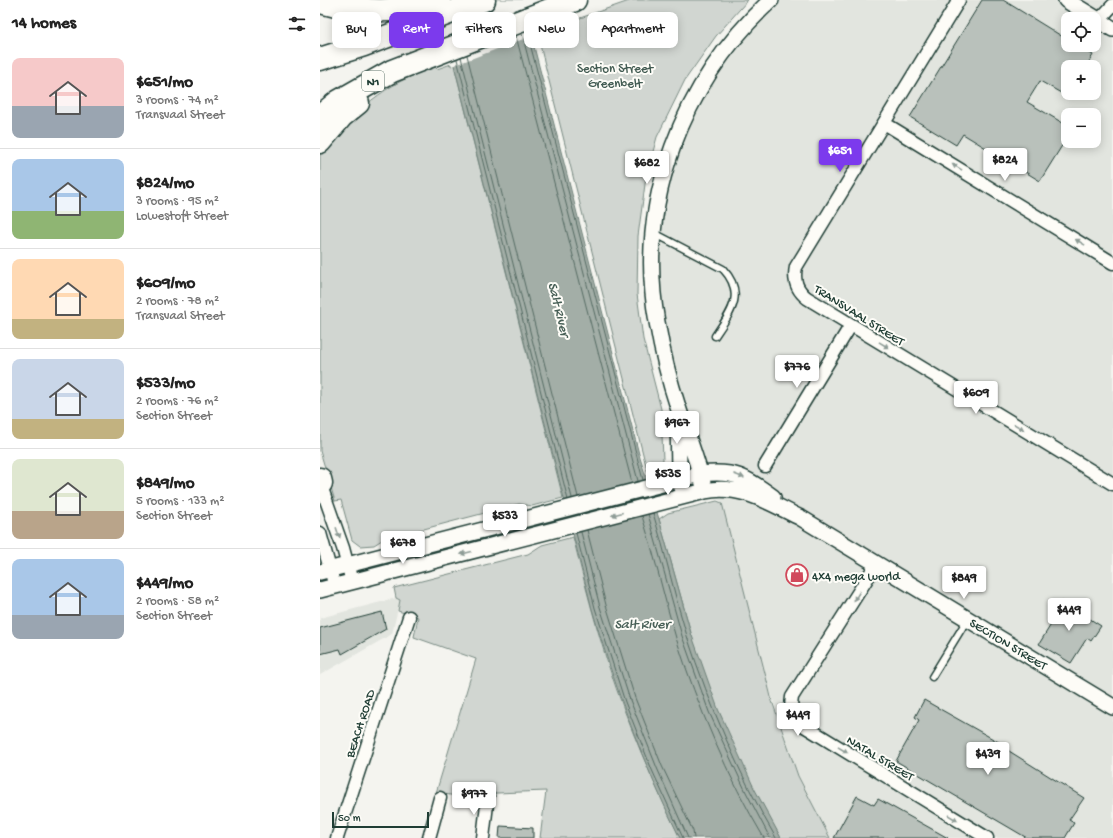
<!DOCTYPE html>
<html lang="en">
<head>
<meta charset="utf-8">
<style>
  :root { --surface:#fff; --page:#f6f6f6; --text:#222; --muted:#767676; --line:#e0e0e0; --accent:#7c3aed }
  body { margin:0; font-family:"Gochi Hand",sans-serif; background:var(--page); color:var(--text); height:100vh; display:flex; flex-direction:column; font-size:15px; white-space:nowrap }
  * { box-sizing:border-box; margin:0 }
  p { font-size:13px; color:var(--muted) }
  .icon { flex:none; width:22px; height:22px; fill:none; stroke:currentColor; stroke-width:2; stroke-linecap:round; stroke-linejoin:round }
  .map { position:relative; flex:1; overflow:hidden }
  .drawer { display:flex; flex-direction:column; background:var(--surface); width:320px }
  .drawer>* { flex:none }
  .top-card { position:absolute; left:12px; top:12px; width:380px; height:36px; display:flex; gap:8px }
  .buttons { position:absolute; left:741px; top:12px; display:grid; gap:8px }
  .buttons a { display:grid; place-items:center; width:40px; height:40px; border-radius:8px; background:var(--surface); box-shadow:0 2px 10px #0003; font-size:20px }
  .scale { position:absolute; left:12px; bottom:10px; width:97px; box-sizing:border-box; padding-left:4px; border:2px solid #1f3d34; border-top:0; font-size:11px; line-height:14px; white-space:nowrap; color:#1f3d34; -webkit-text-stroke:3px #fdfcf7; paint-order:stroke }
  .price { position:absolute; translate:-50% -34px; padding:0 9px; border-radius:4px; background:#fff; color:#222; font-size:13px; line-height:26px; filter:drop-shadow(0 1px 2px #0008) }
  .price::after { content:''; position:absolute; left:50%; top:24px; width:12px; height:9px; margin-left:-6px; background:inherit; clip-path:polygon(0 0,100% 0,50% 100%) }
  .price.on { background:var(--accent); color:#fff }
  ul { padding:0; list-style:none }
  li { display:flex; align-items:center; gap:12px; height:100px; padding:0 12px }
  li+li { border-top:1px solid var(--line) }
  li span { display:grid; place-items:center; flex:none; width:112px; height:80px; border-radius:8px; color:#555 }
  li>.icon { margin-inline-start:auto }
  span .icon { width:48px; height:48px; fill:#fffc; stroke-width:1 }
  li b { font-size:17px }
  h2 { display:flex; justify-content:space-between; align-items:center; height:48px; padding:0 12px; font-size:17px }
  .pill { padding:0 14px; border-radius:8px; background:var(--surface); box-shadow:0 2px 10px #0003; font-size:14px; line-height:36px }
  .pill.on { background:var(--accent); color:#fff }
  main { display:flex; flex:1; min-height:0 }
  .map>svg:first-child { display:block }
  .built { fill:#e2e5df; fill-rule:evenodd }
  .green { fill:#d1d6d1; stroke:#788a82 }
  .water { fill:#a3aea7; stroke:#6e8179 }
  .pier { fill:#f4f4ef }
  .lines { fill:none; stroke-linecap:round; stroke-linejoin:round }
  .shore { stroke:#546a62; stroke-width:1 }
  .building { fill:#b9c1bb; stroke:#1f3d34 }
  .service-casing { stroke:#1f3d34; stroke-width:9 }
  .minor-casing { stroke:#1f3d34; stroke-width:15 }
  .tertiary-casing { stroke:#1f3d34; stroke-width:18 }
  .motorway-casing { stroke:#1f3d34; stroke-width:25 }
  .service { stroke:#fdfcf7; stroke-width:6 }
  .minor { stroke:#fdfcf7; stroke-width:12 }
  .tertiary { stroke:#fdfcf7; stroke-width:15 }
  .motorway { stroke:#fdfcf7; stroke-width:22 }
  .oneway { fill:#8e9c96 }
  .labels { text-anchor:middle; stroke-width:4; stroke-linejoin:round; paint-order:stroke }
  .shield { fill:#fdfcf7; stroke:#62766e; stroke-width:1 }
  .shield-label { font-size:12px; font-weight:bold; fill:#1f3d34 }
  .park-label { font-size:13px; fill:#435c53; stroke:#fdfcf7 }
  .street-label { font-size:13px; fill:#1f3d34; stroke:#fdfcf7 }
  .poi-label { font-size:13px; fill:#1f3d34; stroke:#fdfcf7; text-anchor:start }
  .water-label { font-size:14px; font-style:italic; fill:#475f56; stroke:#fdfcf7 }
</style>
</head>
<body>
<main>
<section class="drawer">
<h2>14 homes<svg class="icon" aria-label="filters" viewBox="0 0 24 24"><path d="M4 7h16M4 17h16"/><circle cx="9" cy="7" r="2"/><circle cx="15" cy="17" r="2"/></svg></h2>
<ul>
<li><span style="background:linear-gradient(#f6c9c9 60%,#9aa5b1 0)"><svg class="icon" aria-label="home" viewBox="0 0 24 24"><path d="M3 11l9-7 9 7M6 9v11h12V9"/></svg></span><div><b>$651/mo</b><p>3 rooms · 74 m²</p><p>Transvaal Street</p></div></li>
<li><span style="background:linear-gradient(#a9c7e8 65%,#8fb573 0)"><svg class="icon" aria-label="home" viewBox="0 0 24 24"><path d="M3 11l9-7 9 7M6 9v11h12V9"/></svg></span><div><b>$824/mo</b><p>3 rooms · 95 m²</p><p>Lowestoft Street</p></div></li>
<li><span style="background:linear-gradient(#ffd9b3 75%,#c2b280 0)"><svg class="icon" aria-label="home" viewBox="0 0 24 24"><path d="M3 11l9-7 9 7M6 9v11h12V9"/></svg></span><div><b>$609/mo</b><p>2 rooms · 78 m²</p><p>Transvaal Street</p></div></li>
<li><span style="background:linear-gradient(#c9d6e8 75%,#c2b280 0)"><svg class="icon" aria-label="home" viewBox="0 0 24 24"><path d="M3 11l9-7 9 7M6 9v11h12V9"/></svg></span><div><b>$533/mo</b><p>2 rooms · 76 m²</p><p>Section Street</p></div></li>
<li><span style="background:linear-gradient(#dfe7d0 65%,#b9a48a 0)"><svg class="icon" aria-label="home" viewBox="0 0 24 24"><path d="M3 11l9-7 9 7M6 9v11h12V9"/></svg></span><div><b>$849/mo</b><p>5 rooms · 133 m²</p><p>Section Street</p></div></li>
<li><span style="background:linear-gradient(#a9c7e8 70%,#9aa5b1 0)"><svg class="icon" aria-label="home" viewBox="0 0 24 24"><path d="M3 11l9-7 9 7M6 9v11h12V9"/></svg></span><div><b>$449/mo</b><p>2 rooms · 58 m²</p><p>Section Street</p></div></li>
</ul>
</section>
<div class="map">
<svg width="793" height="838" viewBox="0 0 793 838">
  <rect width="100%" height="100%" fill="#f4f4ef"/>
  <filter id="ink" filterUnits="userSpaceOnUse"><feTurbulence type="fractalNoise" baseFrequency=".025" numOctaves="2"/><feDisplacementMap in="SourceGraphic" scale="8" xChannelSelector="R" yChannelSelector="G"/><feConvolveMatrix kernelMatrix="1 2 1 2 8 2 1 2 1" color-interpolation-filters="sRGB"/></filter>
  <g filter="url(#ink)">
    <path class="built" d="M453,0H793V838H510L478,776L447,682L402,503L371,470L347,364L334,234L369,108ZM748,19H774V45H748ZM748,67H774V93H748ZM748,115H774V141H748Z
      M76,598L80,600L72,634L0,675V618Z"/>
    <path class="green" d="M312,0H428L396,36L365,80L337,137L326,177L318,236L317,294L323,339L341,409L343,460L338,470L328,474L217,33Z
      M131,64V66L134,65L243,498L212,506L199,504L62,540L54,545L40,546L32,540L21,500L15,501L0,451V148C38,111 62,84 115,67L117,69Z
      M397,501L402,503L452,701L478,776L510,838H461C425,777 390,701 371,633C360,595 350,557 339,519L348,513Z
      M253,537C264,581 275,624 289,667C308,725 333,782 360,838H220L226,791L177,793L152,798L116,793L156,659L94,637L98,617L78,611L80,600L76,598L74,588L208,554L222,545Z"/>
    <path class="water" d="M119,0H202L320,458L339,519L371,633L398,709L434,788L461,838H360C323,764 295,688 272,609L134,65Z"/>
    <path class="pier" d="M117,0H204L214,35L132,66Z"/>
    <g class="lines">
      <path class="shore" d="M207,32L323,480
        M202,34L318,481
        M196,36L312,483
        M147,55L258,497
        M141,57L252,498
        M137,59L248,500
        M333,513C346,554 354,595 367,636C390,706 419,775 456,838
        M328,514L362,636L389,712L426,792L450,838
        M322,516C335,556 344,598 356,638C378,707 407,776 444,838
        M267,530L286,605L315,698L342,766L373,831L374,838
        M261,532L280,607L310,700L337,768L368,838
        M256,533L275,608L305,702L332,770L363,838"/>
    </g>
    <path class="building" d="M662,0H683L748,40V45H757L773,55L766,67H748V97L720,81L707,102L748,126V136L720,181L643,134L636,145L590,117Z
      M742,601L781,626L771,641L767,638L751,663L719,644L735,618L732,616Z
      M62,612L66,629L22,654L20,649L0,654V628Z
      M604,700L682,744L681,746L764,798L749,820L754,823L745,838H707L576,761L599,720L595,717Z
      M537,796L554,805L558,799L628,838H514Z
      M180,826L213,828V838H179Z"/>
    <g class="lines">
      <g class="service-casing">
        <path id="service" d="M334,233L403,269C426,294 411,312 395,336
          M612,677L647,620"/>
      </g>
      <g class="minor-casing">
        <path id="minor" d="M639,0L476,267C473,281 477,290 487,298L793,484
          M779,20L793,5
          M564,123L793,263
          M445,466L531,325
          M0,483L23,548L32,582
          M0,533L15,587
          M557,563L472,697C470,710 472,716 481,724L667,838
          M17,838L89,617
          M109,838L120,798
          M163,838L168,796"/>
      </g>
      <g class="tertiary-casing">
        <path id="tertiary" d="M746,0L793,29
          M358,418L359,470L362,488
          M385,491C378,462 367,435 358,407C349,380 342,351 337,322C315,203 363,81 451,0
          M0,572L381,474C415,470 426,477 453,497
          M0,590L385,491C420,483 450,503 481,518L793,707"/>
      </g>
      <g class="motorway-casing">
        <path id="motorway" d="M0,2C38,13 81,14 119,0
          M0,59L44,45L164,0
          M0,116L19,101L72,71L255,0
          M0,142L22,116L38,103
          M0,479L1,483"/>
      </g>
      <use href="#service" class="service"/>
      <use href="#minor" class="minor"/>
      <use href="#tertiary" class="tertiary"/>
      <use href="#motorway" class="motorway"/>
    </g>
    <defs><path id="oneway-solid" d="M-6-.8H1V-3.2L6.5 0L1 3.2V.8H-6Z"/></defs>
    <g class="oneway">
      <use href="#oneway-solid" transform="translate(637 167) rotate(-149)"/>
      <use href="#oneway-solid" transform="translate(760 242) rotate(-149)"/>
      <use href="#oneway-solid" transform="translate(564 345) rotate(31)"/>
      <use href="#oneway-solid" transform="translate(699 427) rotate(31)"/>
      <use href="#oneway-solid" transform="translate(419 476) rotate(21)"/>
      <use href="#oneway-solid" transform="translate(297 514) rotate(165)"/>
      <use href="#oneway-solid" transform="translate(18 533) rotate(71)"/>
      <use href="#oneway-solid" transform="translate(146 553) rotate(166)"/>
      <use href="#oneway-solid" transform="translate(537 596) rotate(122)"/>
      <use href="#oneway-solid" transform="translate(523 750) rotate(31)"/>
      <use href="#oneway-solid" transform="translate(633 818) rotate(31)"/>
    </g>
  </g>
  <defs>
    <g id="shop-ring" transform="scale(1.15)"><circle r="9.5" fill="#fdfcf7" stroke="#d1495b" stroke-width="1.5"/><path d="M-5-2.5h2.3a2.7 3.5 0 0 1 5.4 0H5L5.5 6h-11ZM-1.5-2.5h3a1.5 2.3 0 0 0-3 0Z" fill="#d1495b"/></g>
  </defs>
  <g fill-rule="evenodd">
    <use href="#shop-ring" x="477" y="575"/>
  </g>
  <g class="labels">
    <rect class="shield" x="42" y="71" width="22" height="20" rx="3"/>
    <g class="shield-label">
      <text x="53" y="85">N1</text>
    </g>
    <g class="park-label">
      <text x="295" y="72">Section Street<tspan x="295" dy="15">Greenbelt</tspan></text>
    </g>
    <g class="street-label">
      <text transform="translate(540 314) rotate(32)" y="5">TRANSVAAL STREET</text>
      <text transform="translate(689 643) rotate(31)" y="5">SECTION STREET</text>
      <text transform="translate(39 723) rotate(-72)" y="5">BEACH ROAD</text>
      <text transform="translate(561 757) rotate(31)" y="5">NATAL STREET</text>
    </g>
    <g class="poi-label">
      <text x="492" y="580">4x4 mega world</text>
    </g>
    <g class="water-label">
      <text transform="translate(240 309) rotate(76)" y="5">Salt River</text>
      <text x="322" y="628">Salt River</text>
    </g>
  </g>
</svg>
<div class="buttons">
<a><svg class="icon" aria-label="locate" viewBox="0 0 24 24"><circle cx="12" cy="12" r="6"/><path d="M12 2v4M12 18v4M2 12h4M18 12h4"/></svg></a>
<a>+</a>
<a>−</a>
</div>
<div class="scale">50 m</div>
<b class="price on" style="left:520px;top:173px">$651</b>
<b class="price" style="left:685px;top:182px">$824</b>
<b class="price" style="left:327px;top:185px">$682</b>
<b class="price" style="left:477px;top:389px">$776</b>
<b class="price" style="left:656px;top:415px">$609</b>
<b class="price" style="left:357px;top:445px">$967</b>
<b class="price" style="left:348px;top:496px">$535</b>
<b class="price" style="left:185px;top:538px">$533</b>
<b class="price" style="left:83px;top:565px">$678</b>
<b class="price" style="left:644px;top:600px">$849</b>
<b class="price" style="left:749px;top:632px">$449</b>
<b class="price" style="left:478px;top:737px">$449</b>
<b class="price" style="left:668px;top:776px">$439</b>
<b class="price" style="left:154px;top:816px">$977</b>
<div class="top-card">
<a class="pill">Buy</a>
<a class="pill on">Rent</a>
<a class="pill">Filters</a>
<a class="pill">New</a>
<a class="pill">Apartment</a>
</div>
</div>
</main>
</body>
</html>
